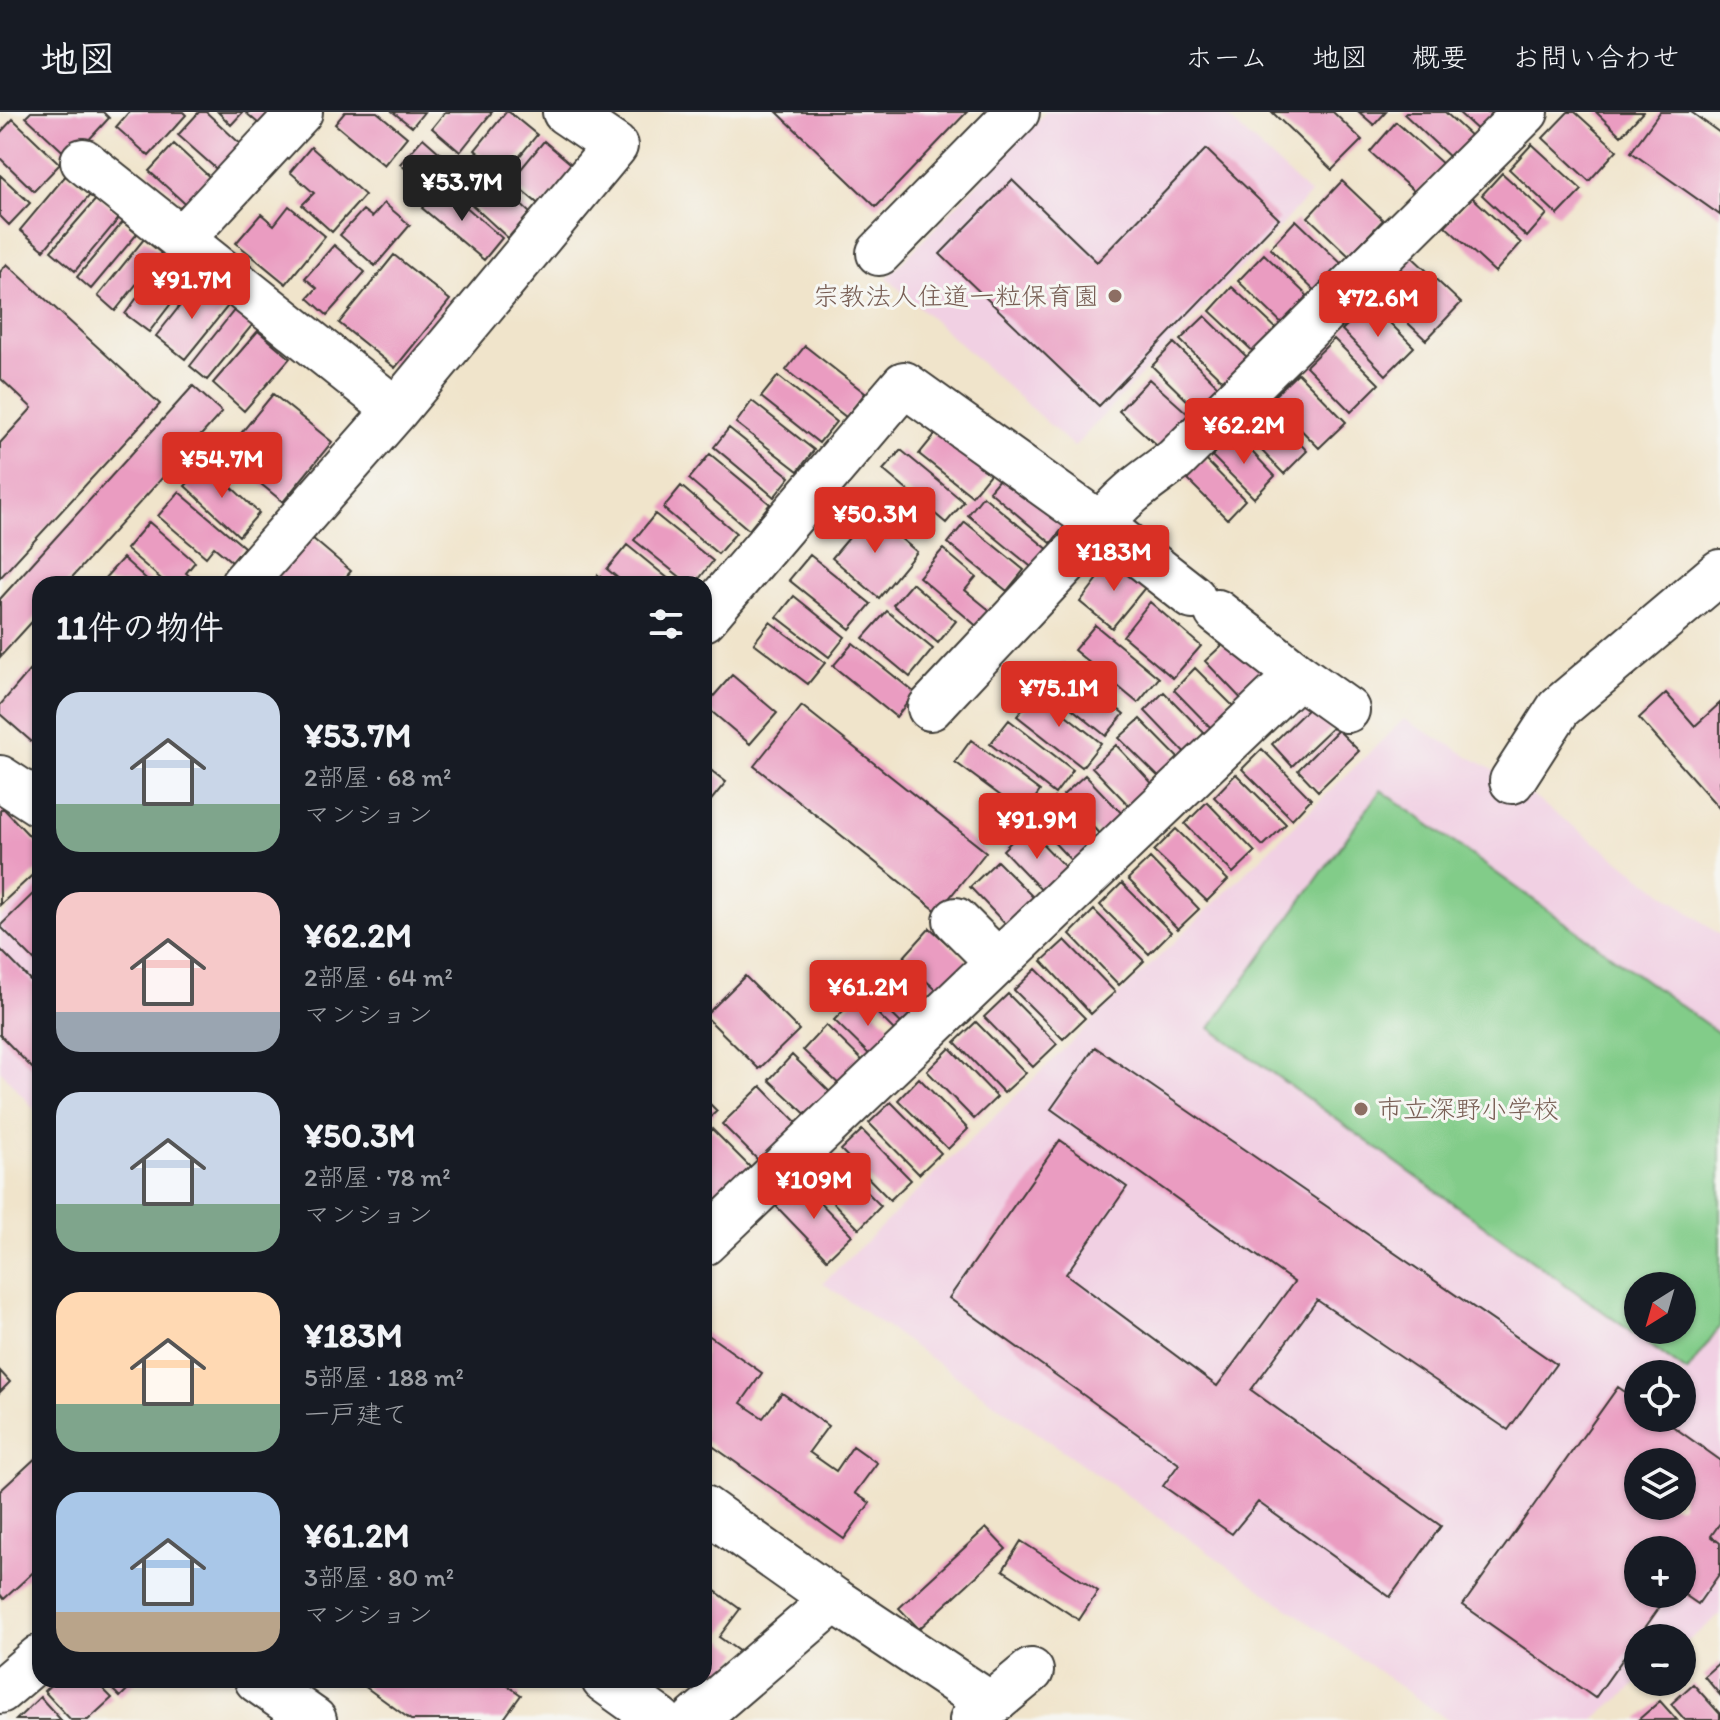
<!DOCTYPE html>
<html lang="ja">
<head>
<meta charset="utf-8">
<style>
  :root { --surface:#171b24; --page:#20242c; --text:#f1f3f6; --muted:#9ea1a6; --line:#363941; --accent:#d93025 }
  body { margin:0; font-family:Itim,"Klee One",sans-serif; background:var(--page); color:var(--text); height:100vh; display:flex; flex-direction:column; font-size:30px; white-space:nowrap }
  * { box-sizing:border-box; margin:0 }
  p { font-size:26px; color:var(--muted) }
  .icon { flex:none; width:44px; height:44px; fill:none; stroke:currentColor; stroke-width:2; stroke-linecap:round; stroke-linejoin:round }
  .map { position:relative; flex:1; overflow:hidden }
  .drawer { position:absolute; left:32px; top:464px; width:680px; height:1112px; display:flex; flex-direction:column; background:var(--surface); border-radius:24px; box-shadow:0 2px 6px #0004 }
  .drawer>* { flex:none }
  .needle { width:52px; rotate:217deg }
  .fabs { position:absolute; left:1624px; top:1160px; display:grid; gap:16px }
  .fabs a { display:grid; place-items:center; width:72px; height:72px; border-radius:50%; background:var(--surface); box-shadow:0 2px 6px #0004; font-size:40px }
  .price { position:absolute; translate:-50% -68px; padding:0 18px; border-radius:8px; background:var(--accent); color:#fff; font-size:26px; line-height:52px; filter:drop-shadow(0 2px 4px #0008) }
  .price::after { content:''; position:absolute; left:50%; top:48px; width:24px; height:18px; margin-left:-12px; background:inherit; clip-path:polygon(0 0,100% 0,50% 100%) }
  .price.selected { background:#222; color:#fff }
  ul { padding:0; list-style:none }
  li { display:flex; align-items:center; gap:24px; height:200px; padding:0 24px }
  li span { display:grid; place-items:center; flex:none; width:224px; height:160px; border-radius:24px; color:#555 }
  li>.icon { margin-inline-start:auto }
  span .icon { width:96px; height:96px; fill:#fffc; stroke-width:1 }
  li b { font-size:34px }
  h2 { display:flex; justify-content:space-between; align-items:center; height:96px; padding:0 24px; font-size:34px }
  header { display:flex; align-items:center; gap:48px; box-sizing:border-box; height:112px; padding:0 40px; background:var(--surface); border-bottom:2px solid var(--line) }
  header strong { font-size:38px }
  nav { display:flex; gap:44px; margin-inline-start:auto; font-size:28px }
  .map>svg:first-child { display:block }
  .built { fill:#f1d0e3; fill-rule:evenodd }
  .green { fill:#82cc89; stroke:#4f7452; stroke-width:2; fill-rule:evenodd }
  .building { fill:#ea9cc1; fill-rule:evenodd }
  .lines { fill:none; stroke-linecap:round; stroke-linejoin:round }
  .minor-casing { stroke:#3c3a36; stroke-width:48 }
  .minor { stroke:#fff; stroke-width:44 }
  .education-dot { fill:#8d6e63; stroke:#f6f6f2; stroke-width:3 }
  .labels { text-anchor:middle; stroke-width:6; stroke-linejoin:round; paint-order:stroke }
  .education-label { font-size:26px; fill:#785e54; stroke:#f6f6f2; text-anchor:end }
</style>
</head>
<body>
<header>
<strong>地図</strong>
<nav><a>ホーム</a><a>地図</a><a>概要</a><a>お問い合わせ</a></nav>
</header>
<div class="map">
<svg width="1720" height="1608" viewBox="0 0 1720 1608">
  <rect width="100%" height="100%" fill="#f6f6f2"/>
  <filter id="ink" filterUnits="userSpaceOnUse"><feTurbulence type="fractalNoise" baseFrequency=".0125" numOctaves="2"/><feDisplacementMap in="SourceGraphic" scale="16" xChannelSelector="R" yChannelSelector="G"/><feConvolveMatrix kernelMatrix="1 2 1 2 8 2 1 2 1" color-interpolation-filters="sRGB"/></filter>
  <filter id="wash" filterUnits="userSpaceOnUse"><feTurbulence type="fractalNoise" baseFrequency=".006" numOctaves="4" result="noise"/><feDisplacementMap in="SourceGraphic" scale="32" xChannelSelector="R" yChannelSelector="G"/><feGaussianBlur stdDeviation="1.8" result="paint"/><feColorMatrix in="noise" values="0 0 0 0 0 0 0 0 0 0 0 0 0 0 0 0 0 1.4 0 .05"/><feComposite in="paint" operator="in"/></filter>
  <g filter="url(#wash)">
    <rect width="100%" height="100%" fill="#f0e4cb"/>
    <path class="built" d="M1046,0H1222L1310,82L1074,335L887,166Z
      M1404,607L1512,669L1720,823V1503L1682,1534V1526H1638L1639,1570L1594,1608H1448L823,1171ZM1638,1174H1682V1218H1638ZM1638,1262H1682V1306H1638ZM1638,1350H1682V1394H1638ZM1638,1438H1682V1482H1638Z
      M40,768V1004L0,958V806Z"/>
    <path class="green" d="M1381,678L1720,922V1214L1687,1260L1210,916ZM1638,1174H1682V1218H1638Z"/>
    <g id="blocks">
      <path class="building" d="M31,0H103L109,6L71,47L26,5Z
        M129,0H183L186,3L149,44L116,15Z
        M199,0H206L246,37L222,62L178,23Z
        M218,0H243L231,13Z
        M245,0H281L265,17Z
        M345,0H377L407,25L384,53L335,12Z
        M393,0H424L412,15Z
        M445,0H492L460,40L432,16Z
        M506,0H509L537,23L505,62L475,38Z
        M777,0H967L876,95Z
        M1272,0H1333L1362,28L1332,58Z
        M1359,0H1386L1374,13Z
        M1406,0H1445L1472,25L1452,47L1404,2Z
        M1458,0H1498L1480,20Z
        M1568,0H1575L1617,38L1589,69L1543,26Z
        M1596,0H1643L1621,24Z
        M1660,0H1691L1720,21V103L1631,40Z
        M13,7L60,52L34,79L0,46V21Z
        M1396,10L1444,53L1417,82L1370,40Z
        M423,26L449,49L426,75L400,52Z
        M544,29L576,56L542,95L511,69Z
        M174,32L215,70L191,97L149,59Z
        M1532,32L1582,78L1558,103L1509,57Z
        M311,35L365,83L332,120L302,93L314,81L290,60Z
        M1206,37L1279,107L1099,294L940,142L1012,68L1097,150Z
        M467,43L530,101L508,126L444,67Z
        M1502,61L1547,102L1527,125L1482,83Z
        M67,62L91,82L44,138L20,118Z
        M0,63L30,91L9,113L0,104Z
        M1342,69L1383,108L1349,144L1308,105Z
        M441,73L502,126L484,148L422,96Z
        M98,85L121,104L75,159L51,139Z
        M1472,85L1521,131L1495,160L1445,114Z
        M384,91L410,113L375,154L340,123L363,98L372,105Z
        M289,94L325,124L286,172L236,131L261,102L274,113Z
        M1296,108L1347,157L1321,185L1270,136Z
        M123,110L137,122L91,177L77,165Z
        M144,127L161,141L115,199L98,184Z
        M334,133L365,160L327,203L308,186L317,176L305,166Z
        M1264,142L1315,191L1289,218L1238,169Z
        M394,143L450,188L395,256L339,211Z
        M168,144L193,163L149,220L125,202Z
        M1411,144L1461,191L1426,228L1376,181Z
        M7,152L160,292L0,466V331L32,296L0,266V160Z
        M198,171L228,194L185,247L156,224Z
        M1232,175L1280,220L1258,244L1210,199Z
        M1370,191L1414,235L1386,263L1342,218Z
        M236,196L254,211L207,268L190,254Z
        M1205,204L1253,251L1229,275L1180,228Z
        M258,219L290,246L244,299L213,271Z
        M1334,227L1379,272L1351,300L1306,254Z
        M1174,231L1223,279L1201,302L1152,254Z
        M805,234L865,281L846,305L786,258Z
        M1298,261L1346,310L1319,336L1271,287Z
        M778,264L836,310L819,331L761,285Z
        M1149,267L1197,310L1167,343L1119,299Z
        M193,274L222,300L66,472H40V501L0,545V487Z
        M273,282L332,330L283,390L224,342Z
        M752,289L814,338L798,359L736,311Z
        M1264,293L1307,339L1284,362L1240,316Z
        M729,316L790,365L774,385L714,335Z
        M937,320L990,362L972,384L919,342Z
        M1235,322L1275,364L1254,386L1212,344Z
        M901,338L964,390L946,411L883,358Z
        M710,342L770,392L749,418L689,367Z
        M1204,346L1245,388L1227,407L1185,365Z
        M207,352L259,401L239,424L185,374Z
        M1005,360L1067,411L1051,431L989,379Z
        M681,374L736,421L718,442L663,396Z
        M179,380L244,435L232,450L214,435L206,445L158,404Z
        M983,384L1050,439L1035,458L968,403Z
        M870,401L917,440L879,486L832,446Z
        M655,402L713,449L695,472H689L634,428Z
        M149,410L195,450L186,461L198,472H167L126,437Z
        M965,410L1024,458L1007,479L948,431Z
        M305,420L351,459L340,472H261Z
        M627,433L675,472H625L607,457Z
        M943,437L976,465L965,478L993,501L979,516L919,465Z
        M810,443L871,492L850,517L789,468Z
        M123,446L152,472H110L104,467Z
        M1114,446L1148,472L1112,516L1080,490Z
        M598,463L609,472H591Z
        M912,471L956,509L938,531L893,493Z
        M794,484L845,525L829,545L777,505Z
        M1150,490L1201,534L1173,566L1123,524Z
        M887,499L933,537L910,565L863,526Z
        M770,510L825,551L808,572L754,531Z
        M1095,513L1159,566L1138,591L1074,538Z
        M1233,523L1277,569L1249,595L1205,549Z
        M853,531L915,581L896,605L833,554Z
        M1062,551L1124,602L1106,624L1044,574Z
        M1195,556L1241,602L1219,624L1174,578Z
        M30,558L40,567V637L0,602V593Z
        M732,563L777,601L750,632L705,594Z
        M1037,580L1101,631L1082,655L1017,604Z
        M1164,580L1213,630L1193,649L1145,599Z
        M1666,581L1695,614L1720,591V697L1639,606Z
        M1313,592L1334,614L1292,654L1272,632Z
        M802,594L986,740L938,800L754,654Z
        M1140,607L1189,657L1170,676L1119,626Z
        M1009,608L1073,658L1055,682L990,632Z
        M1338,618L1359,639L1318,679L1298,658Z
        M971,628L1040,679L1024,701L955,650Z
        M1116,633L1161,681L1138,703L1092,655Z
        M1262,637L1311,687L1292,707L1242,657Z
        M704,653L726,670L704,697Z
        M1236,662L1286,712L1263,734L1214,685Z
        M1085,663L1129,709L1107,730L1063,683Z
        M1054,686L1102,736L1079,757L1032,707Z
        M1207,690L1255,740L1233,761L1185,712Z
        M3,696L40,735V756L0,793V699Z
        M1026,715L1070,760L1047,784L1003,738Z
        M1176,717L1228,768L1207,789L1154,739Z
        M1150,746L1199,797L1178,817L1128,767Z
        M997,749L1038,790L1010,817L970,775Z
        M1122,771L1171,820L1149,842L1100,793Z
        M40,775V854L0,814Z
        M1094,798L1144,849L1119,873L1070,822Z
        M930,816L972,854L944,885L902,847Z
        M1065,828L1115,880L1091,902L1042,849Z
        M0,837L40,878V964L0,923Z
        M891,850L935,893L909,919L865,876Z
        M1036,857L1085,906L1063,927L1014,878Z
        M745,864L799,918L759,957L705,904Z
        M1008,882L1057,932L1033,955L984,905Z
        M859,883L901,925L877,950L834,908Z
        M976,910L1026,961L1004,981L955,930Z
        M826,913L869,955L846,979L803,938Z
        M1095,935L1556,1252L1508,1318L1317,1188L1251,1278L1441,1414L1390,1485L1258,1390L1232,1422L1163,1374L1179,1352L949,1186L1060,1028L1127,1075L1066,1162L1217,1274L1294,1170L1051,997Z
        M950,936L997,985L974,1007L927,959Z
        M792,943L836,986L813,1009L769,968Z
        M919,966L968,1017L948,1037L898,988Z
        M761,974L803,1017L765,1055L722,1012Z
        M704,986L717,999L704,1011Z
        M891,990L941,1041L919,1062L869,1011Z
        M712,1017L753,1058L715,1096L704,1085V1025Z
        M862,1018L911,1068L890,1088L841,1038Z
        M832,1045L881,1094L859,1117L809,1066Z
        M801,1071L852,1123L827,1147L776,1094Z
        M704,1220L762,1261L741,1291L763,1306L782,1281L828,1314L809,1340L836,1359L853,1334L877,1351L855,1381L870,1391L844,1427L704,1328Z
        M0,1259L10,1270L0,1280Z
        M1618,1275L1638,1289V1306H1661L1720,1348V1411L1711,1424L1720,1431V1461L1698,1492L1682,1481V1438H1638V1482H1669L1595,1586L1463,1493ZM1638,1350H1682V1394H1638Z
        M40,1342V1454L4,1487L0,1482V1379Z
        M986,1416L1006,1437L919,1517L899,1496Z
        M1021,1429L1098,1479L1079,1508L1003,1458Z
        M704,1471L740,1497L719,1525L740,1540L712,1577L700,1568H704Z
        M1720,1550V1583L1704,1564Z
        M56,1568H94L112,1586L88,1608H71L44,1579Z
        M103,1568H137L120,1585Z
        M356,1568H439L449,1576L454,1568H500L521,1583L503,1608H411Z
        M1693,1572L1720,1602V1608H1685L1671,1592Z
        M40,1585L61,1608H16Z
        M1660,1589L1677,1608H1638Z"/>
    </g>
  </g>
  <g filter="url(#ink)">
    <use href="#blocks" fill-opacity="0" stroke="#3c3a36" stroke-width="2"/>
    <g class="lines">
      <g class="minor-casing">
        <path id="minor" d="M83,49L396,298
          M181,128L300,0
          M879,141L1017,0
          M243,472L396,298L615,34L565,0
          M1217,500L1298,563L1347,598
          M704,507L904,272L1101,413L1193,485
          M930,596L1101,413C1124,383 1145,370 1175,348L1526,0
          M0,666L40,692
          M1512,669L1559,596L1720,460
          M956,808L998,850
          M704,1131L1298,563
          M704,1396L834,1488L990,1592
          M257,1568L314,1608
          M604,1568L660,1608
          M0,1579L40,1545
          M694,1608L834,1488
          M972,1608L1031,1559"/>
      </g>
      <use href="#minor" class="minor"/>
    </g>
  </g>
  <g class="education-dot">
    <circle cx="1115" cy="184" r="8"/>
    <circle cx="1361" cy="997" r="8"/>
  </g>
  <g class="labels">
    <g class="education-label">
      <text x="1099" y="193">宗教法人住道一粒保育園</text>
      <text x="1377" y="1006" text-anchor="start">市立深野小学校</text>
    </g>
  </g>
</svg>
<div class="fabs">
<a><svg class="needle" viewBox="-14 -14 28 28"><path d="M0-13l5 13h-10z" fill="#e53935"/><path d="M0 13l5-13h-10z" fill="#9ea1a6"/></svg></a>
<a><svg class="icon" aria-label="locate" viewBox="0 0 24 24"><circle cx="12" cy="12" r="6"/><path d="M12 2v4M12 18v4M2 12h4M18 12h4"/></svg></a>
<a><svg class="icon" aria-label="layers" viewBox="0 0 24 24"><path d="M12 4l9 5-9 5-9-5zM3 14l9 5 9-5"/></svg></a>
<a>+</a>
<a>−</a>
</div>
<b class="price selected" style="left:462px;top:111px">¥53.7M</b>
<b class="price" style="left:192px;top:209px">¥91.7M</b>
<b class="price" style="left:1378px;top:227px">¥72.6M</b>
<b class="price" style="left:1244px;top:354px">¥62.2M</b>
<b class="price" style="left:222px;top:388px">¥54.7M</b>
<b class="price" style="left:875px;top:443px">¥50.3M</b>
<b class="price" style="left:1114px;top:481px">¥183M</b>
<b class="price" style="left:1059px;top:617px">¥75.1M</b>
<b class="price" style="left:1037px;top:749px">¥91.9M</b>
<b class="price" style="left:868px;top:916px">¥61.2M</b>
<b class="price" style="left:814px;top:1109px">¥109M</b>
<section class="drawer">
<h2>11件の物件<svg class="icon" aria-label="filters" viewBox="0 0 24 24"><path d="M4 7h16M4 17h16"/><circle cx="9" cy="7" r="2"/><circle cx="15" cy="17" r="2"/></svg></h2>
<ul>
<li><span style="background:linear-gradient(#c9d6e8 70%,#7fa58c 0)"><svg class="icon" aria-label="home" viewBox="0 0 24 24"><path d="M3 11l9-7 9 7M6 9v11h12V9"/></svg></span><div><b>¥53.7M</b><p>2部屋 · 68 m²</p><p>マンション</p></div></li>
<li><span style="background:linear-gradient(#f6c9c9 75%,#9aa5b1 0)"><svg class="icon" aria-label="home" viewBox="0 0 24 24"><path d="M3 11l9-7 9 7M6 9v11h12V9"/></svg></span><div><b>¥62.2M</b><p>2部屋 · 64 m²</p><p>マンション</p></div></li>
<li><span style="background:linear-gradient(#c9d6e8 70%,#7fa58c 0)"><svg class="icon" aria-label="home" viewBox="0 0 24 24"><path d="M3 11l9-7 9 7M6 9v11h12V9"/></svg></span><div><b>¥50.3M</b><p>2部屋 · 78 m²</p><p>マンション</p></div></li>
<li><span style="background:linear-gradient(#ffd9b3 70%,#7fa58c 0)"><svg class="icon" aria-label="home" viewBox="0 0 24 24"><path d="M3 11l9-7 9 7M6 9v11h12V9"/></svg></span><div><b>¥183M</b><p>5部屋 · 188 m²</p><p>一戸建て</p></div></li>
<li><span style="background:linear-gradient(#a9c7e8 75%,#b9a48a 0)"><svg class="icon" aria-label="home" viewBox="0 0 24 24"><path d="M3 11l9-7 9 7M6 9v11h12V9"/></svg></span><div><b>¥61.2M</b><p>3部屋 · 80 m²</p><p>マンション</p></div></li>
</ul>
</section>
</div>
</body>
</html>
